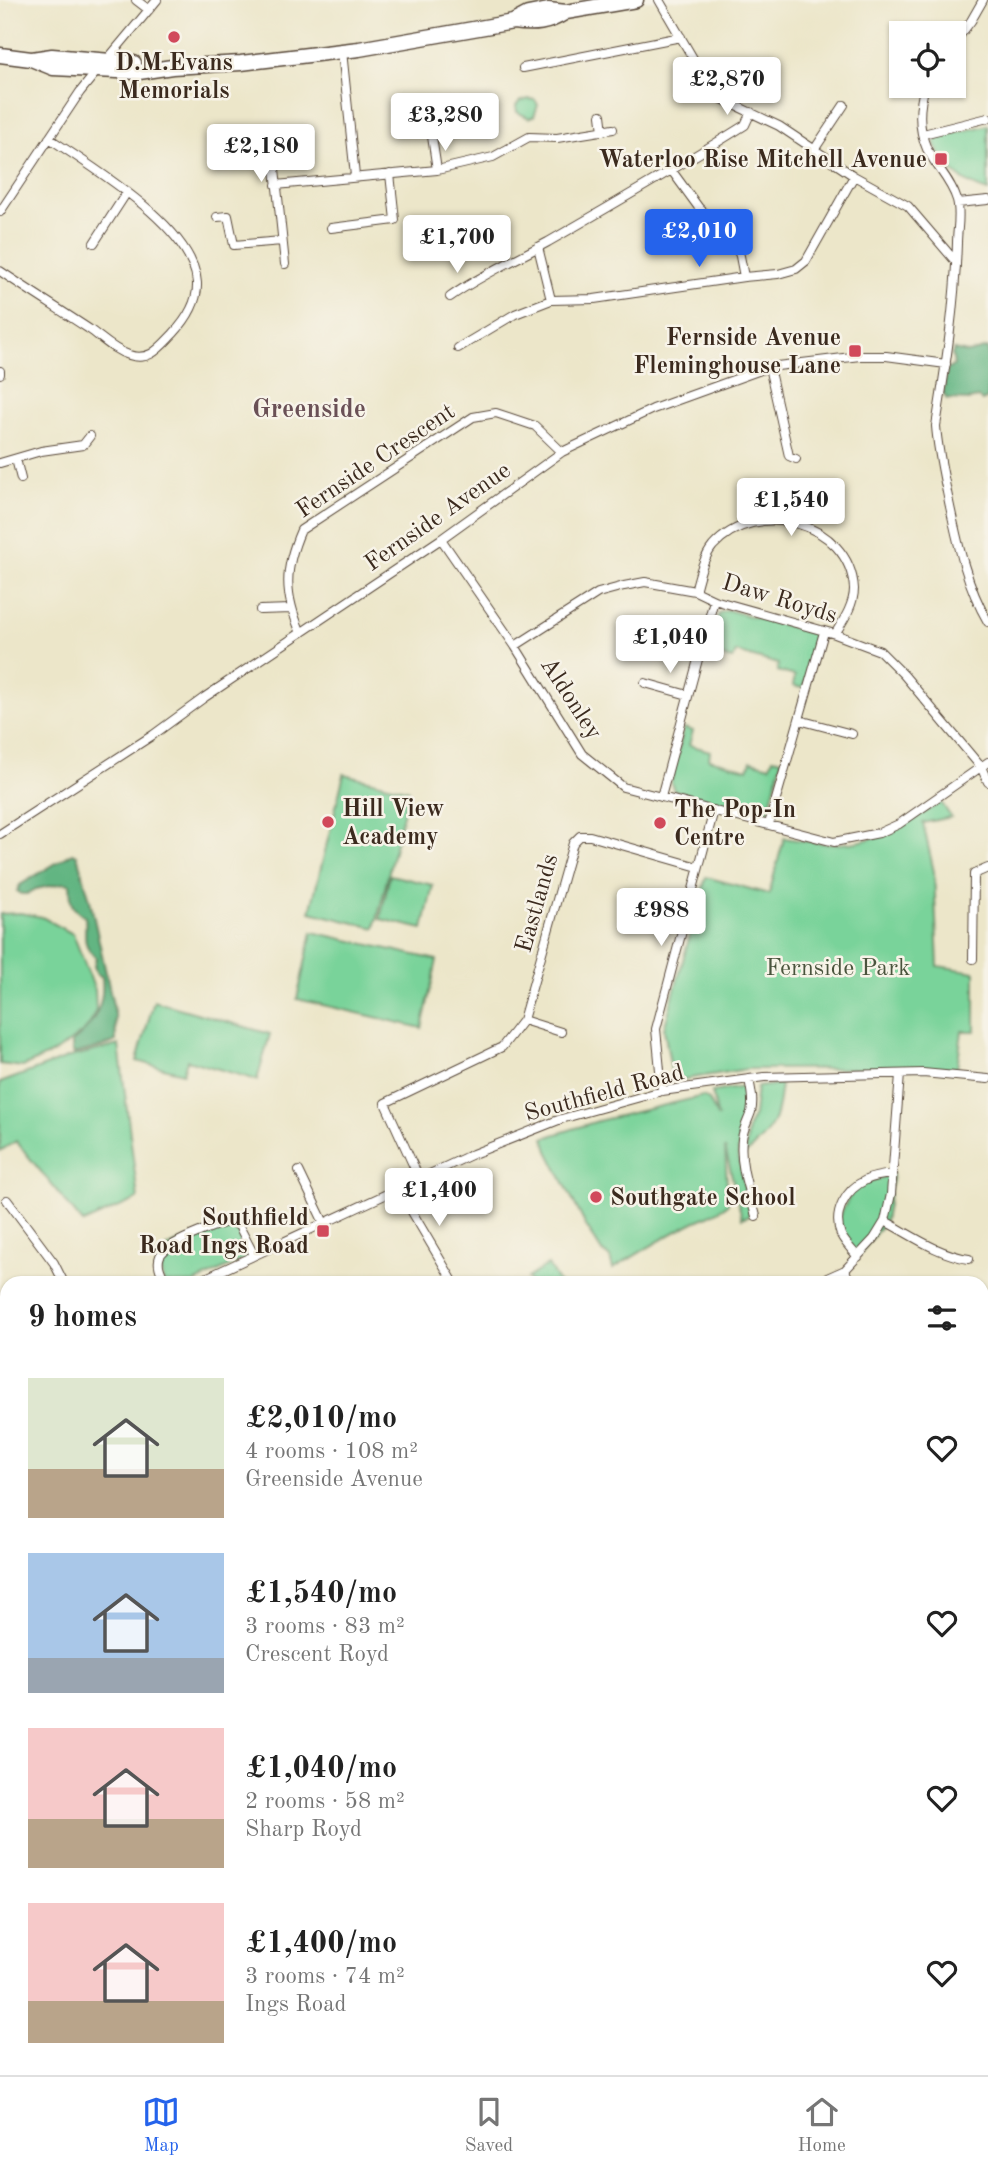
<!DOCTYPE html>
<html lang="en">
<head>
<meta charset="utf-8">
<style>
  :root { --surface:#fff; --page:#f2f2f2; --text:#222; --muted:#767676; --line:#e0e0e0; --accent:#2563eb }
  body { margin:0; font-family:"Old Standard TT",serif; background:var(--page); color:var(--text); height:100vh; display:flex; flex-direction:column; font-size:26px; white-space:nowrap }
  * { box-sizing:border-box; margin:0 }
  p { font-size:23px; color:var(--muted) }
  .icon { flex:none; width:38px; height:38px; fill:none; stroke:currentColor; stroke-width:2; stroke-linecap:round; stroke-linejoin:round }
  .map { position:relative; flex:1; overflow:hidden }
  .panel { position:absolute; left:0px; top:1276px; width:989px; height:800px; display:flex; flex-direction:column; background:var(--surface); border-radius:21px 21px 0 0; box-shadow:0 2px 5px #0004 }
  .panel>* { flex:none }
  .fabs { position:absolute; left:889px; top:21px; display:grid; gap:14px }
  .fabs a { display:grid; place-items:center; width:77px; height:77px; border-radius:0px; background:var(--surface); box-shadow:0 2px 5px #0004; font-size:35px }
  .price { position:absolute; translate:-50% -60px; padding:0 16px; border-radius:7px; background:#fff; color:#222; font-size:23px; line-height:46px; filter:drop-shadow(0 2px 4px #0008) }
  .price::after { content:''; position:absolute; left:50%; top:42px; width:21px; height:16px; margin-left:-10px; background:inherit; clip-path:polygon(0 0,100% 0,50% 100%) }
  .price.selected { background:var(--accent); color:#fff }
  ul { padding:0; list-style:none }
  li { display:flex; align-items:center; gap:21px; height:175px; padding:0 28px }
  li span { display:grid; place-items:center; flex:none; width:196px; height:140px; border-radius:0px; color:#555 }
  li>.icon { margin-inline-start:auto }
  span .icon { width:84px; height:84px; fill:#fffc; stroke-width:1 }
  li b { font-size:30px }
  h2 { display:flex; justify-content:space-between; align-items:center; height:84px; padding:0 28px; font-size:30px }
  .tab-bar { display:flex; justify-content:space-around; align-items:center; height:98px; border-top:2px solid var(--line); background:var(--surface); font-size:19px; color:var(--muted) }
  .tab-bar a { display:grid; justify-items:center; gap:4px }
  .tab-bar .selected { color:var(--accent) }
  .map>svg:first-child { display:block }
  .green { fill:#79d39a; stroke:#5a7e5c; stroke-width:2 }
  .forest { fill:#62b582; stroke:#4e7050; stroke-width:2 }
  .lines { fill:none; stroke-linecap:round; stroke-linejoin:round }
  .minor-casing { stroke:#564638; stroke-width:10 }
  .trunk-casing { stroke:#564638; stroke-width:17 }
  .minor { stroke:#fff; stroke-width:8 }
  .trunk { stroke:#fff; stroke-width:14 }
  .poi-dot { fill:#d1495b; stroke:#f7f3e8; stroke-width:2.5 }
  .labels { text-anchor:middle; stroke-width:5; stroke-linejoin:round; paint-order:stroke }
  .poi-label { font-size:24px; font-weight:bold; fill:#3b2a1e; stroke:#f7f3e8; text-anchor:end }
  .street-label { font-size:24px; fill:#3b2a1e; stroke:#f7f3e8 }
  .park-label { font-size:24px; fill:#4a543d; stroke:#f7f3e8 }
  .neighbourhood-label { font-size:26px; font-weight:bold; fill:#6a5056; stroke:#f7f3e8 }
</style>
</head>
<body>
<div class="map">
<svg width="988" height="2075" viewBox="0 0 988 2075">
  <rect width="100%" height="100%" fill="#f7f3e8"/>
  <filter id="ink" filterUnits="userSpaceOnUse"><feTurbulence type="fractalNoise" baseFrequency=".0143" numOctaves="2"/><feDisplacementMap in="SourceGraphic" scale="14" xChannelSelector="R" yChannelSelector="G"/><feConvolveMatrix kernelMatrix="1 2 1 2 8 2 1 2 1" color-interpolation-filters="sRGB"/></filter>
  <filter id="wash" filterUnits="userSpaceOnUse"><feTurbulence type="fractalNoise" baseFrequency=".00686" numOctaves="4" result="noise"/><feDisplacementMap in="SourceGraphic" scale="28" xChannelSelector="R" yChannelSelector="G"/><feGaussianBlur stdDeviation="1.57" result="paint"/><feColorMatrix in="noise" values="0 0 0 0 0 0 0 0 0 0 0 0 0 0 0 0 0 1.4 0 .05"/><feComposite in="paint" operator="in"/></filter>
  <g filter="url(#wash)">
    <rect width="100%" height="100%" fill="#ece6c9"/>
    <path class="green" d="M529,99L535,100L538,105L534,116L529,118L517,112L516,106L519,102Z
      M988,125V191C964,184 941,167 935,142L939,137Z
      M728,610L813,633L816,641L803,688L793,686L795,676L777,671L778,664L736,652L733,659L714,655L711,663L703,660L719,613Z
      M684,728L693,731L689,745L710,751L709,759L748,769L751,761L770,766L773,758L782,760L768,812L761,815L674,790L671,783Z
      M344,774L409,790L375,928L310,912Z
      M941,802L951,817L923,823L934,872L938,966L975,972V1031H962L957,1068L747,1069L673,1081L664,1029L706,877L769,894L784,838C801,840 818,844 834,844C875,845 907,823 941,802Z
      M390,875L433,885L423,929L380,919Z
      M20,913L42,917L73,934L95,990L96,1010L88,1028L59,1050L23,1067L0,1064V914Z
      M312,932L437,960L422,1028L297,999Z
      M154,1001L270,1034L257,1080L187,1060L183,1073L137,1061Z
      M119,1045L138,1199L83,1223L16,1141L0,1151V1083L70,1057Z
      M781,1084C776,1125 774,1127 745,1155L748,1127L754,1115L757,1087Z
      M743,1087L749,1099L748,1111L740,1127L738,1155L750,1215L742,1218L725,1148L728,1204C717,1214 706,1216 694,1222C666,1236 640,1252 613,1269L610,1258L601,1250L585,1224L548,1151L544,1138L598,1121L703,1096L709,1100L718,1118L712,1092Z
      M893,1174L885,1221L858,1257C831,1224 836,1220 856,1186Z
      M231,1221L254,1255L194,1283H164L159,1256L166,1248Z
      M548,1265L559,1283H530L527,1278Z
      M982,1864L988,1873V1989L982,1993Z
      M208,2068L313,2069L322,2075H206L203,2073Z
      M978,2068L983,2075H839L834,2069Z
      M706,2069H811L805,2075H702Z"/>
    <path class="forest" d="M988,348V398L982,401L978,398L969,400L947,399L943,393L947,370L954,365L952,354L954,350L968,353Z
      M73,853L77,855L90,900L115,1014L116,1041C106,1047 87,1050 74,1054L72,1050V1042C93,1026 105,1004 102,977L96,973L94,966L96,958C80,942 87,936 85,917C67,905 72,902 70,884L64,883L36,889L27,894H21L17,891L20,885Z
      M982,1471H988V1506H982Z
      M982,1541L988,1542V1571H982Z
      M982,1696L988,1701V1775L982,1780L983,1746Z
      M7,1888V1973L1,1970L0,1967V1893Z
      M811,2068L834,2069L839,2075H805Z
      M657,2069V2068L706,2069L702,2075H652Z"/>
  </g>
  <g filter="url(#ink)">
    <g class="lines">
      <g class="minor-casing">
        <path id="minor" d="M136,0L149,10
          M659,0L705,79L722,99L779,126L854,176L908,206L956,262
          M954,43L971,21L983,0
          M342,51L355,176
          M106,61L157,0
          M523,68L681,37
          M925,86C919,106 918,129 927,149C936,167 951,180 957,200C961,215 957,229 957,243C955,305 946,365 936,426C938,452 944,477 949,502C958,544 966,584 988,622
          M427,103L437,170
          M601,115L603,131
          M923,134L988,118
          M814,150L844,105
          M672,171L699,208L721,228L737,248L740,256L744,277
          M276,185L437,170L493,157L529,137L557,138L613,129
          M958,203L988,200
          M0,212L80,92L97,71
          M217,217L228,216L234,245L282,241
          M331,228L395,220L390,174
          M94,243L127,192
          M538,247L551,300
          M285,264L272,140L288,138
          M0,271C30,291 60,310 89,329C102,338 113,350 129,355C150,362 160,347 173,334C186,320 198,303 197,283C194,227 91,167 49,138
          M450,297C481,275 515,260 548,242C614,204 680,166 745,125L751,112
          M458,348L515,314L551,300L594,299L744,277L778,274L796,269L806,261L854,176
          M769,367L789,456L796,459
          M0,371V374
          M16,459L21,479
          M0,463L41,451L83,445L90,436
          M441,539L515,646L582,754L623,787L834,842L879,833L899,824L988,762
          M695,591C699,576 703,558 713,546C756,498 850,521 854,589C854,605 843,621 835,634
          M260,610L291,609
          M301,633C284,594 284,569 301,530L473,417L496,413L535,426L562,452
          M515,646L598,593L624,586L645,582L695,591L714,600L835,634L880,651L904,675L981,767L988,782
          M645,683L688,695
          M799,720L852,734
          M661,797L714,600
          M769,824L824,632
          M0,834L153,735L205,697L441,539L562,452L653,409L769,367L860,356H886L946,364
          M973,959L974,874L988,868
          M523,1020L561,1032
          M749,1079C751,1090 754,1101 751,1112C748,1121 743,1129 742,1139C739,1165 749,1191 756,1216
          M662,1091L656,1029L714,810
          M299,1171L324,1223
          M419,1178L385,1103L502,1047L523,1020L573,843L580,836H590L698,867
          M398,1188L454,1283
          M7,1200L54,1263L64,1283
          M885,1221C911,1235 939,1255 969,1259
          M858,1257C852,1250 845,1243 841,1235C832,1213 846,1189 866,1180C874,1176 884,1175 893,1174
          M845,1270L850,1283
          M166,1283C162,1274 156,1265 160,1256C166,1243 216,1225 231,1221L239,1226L254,1255
          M195,1283L473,1154L561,1119L662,1091L764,1077L923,1073L988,1079
          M816,1283L845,1270L874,1239L885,1221L891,1194L900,1074
          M0,1371L7,1380
          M982,1379L988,1383
          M982,1625L988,1623
          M0,1707L7,1722
          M0,1751L7,1747
          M0,1870L7,1866
          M0,1974H7
          M0,2043L6,2054
          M982,2058L988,2066
          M321,2068L334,2075
          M476,2068L481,2075
          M550,2068L560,2075
          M394,2075L401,2068"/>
      </g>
      <g class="trunk-casing">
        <path id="trunk" d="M513,22C535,25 547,24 566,12
          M0,55L31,59L53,68L139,72L172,67L241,63L359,49L513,22L528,14L548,10L566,12L636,0
          M32,59L52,56L134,63"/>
      </g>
      <use href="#minor" class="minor"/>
      <use href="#trunk" class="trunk"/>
    </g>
  </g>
  <g class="poi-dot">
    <circle cx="174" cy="37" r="7"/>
    <rect x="934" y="152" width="14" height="14" rx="3.5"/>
    <rect x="848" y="344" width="14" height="14" rx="3.5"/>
    <circle cx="328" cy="822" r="7"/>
    <circle cx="660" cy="823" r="7"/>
    <circle cx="596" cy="1197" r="7"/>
    <rect x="316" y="1224" width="14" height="14" rx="3.5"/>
  </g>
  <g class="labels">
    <g class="poi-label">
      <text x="174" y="70" text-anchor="middle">D.M.Evans<tspan x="174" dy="28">Memorials</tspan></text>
      <text x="927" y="167">Waterloo Rise Mitchell Avenue</text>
      <text x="841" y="345">Fernside Avenue<tspan x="841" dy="28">Fleminghouse Lane</tspan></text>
      <text x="342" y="816" text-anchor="start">Hill View<tspan x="342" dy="28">Academy</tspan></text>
      <text x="674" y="817" text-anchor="start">The Pop-In<tspan x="674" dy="28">Centre</tspan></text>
      <text x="610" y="1205" text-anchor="start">Southgate School</text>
      <text x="309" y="1225">Southfield<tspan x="309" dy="28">Road Ings Road</tspan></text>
    </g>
    <g class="street-label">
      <text transform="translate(375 460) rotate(-34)" y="8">Fernside Crescent</text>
      <text transform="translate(437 516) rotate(-35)" y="8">Fernside Avenue</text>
      <text transform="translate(780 598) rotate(17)" y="8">Daw Royds</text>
      <text transform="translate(572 698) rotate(57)" y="8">Aldonley</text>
      <text transform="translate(536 903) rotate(-74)" y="8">Eastlands</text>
      <text transform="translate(604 1092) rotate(-15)" y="8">Southfield Road</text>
    </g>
    <g class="park-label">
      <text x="838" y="975">Fernside Park</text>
    </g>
    <g class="neighbourhood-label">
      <text x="309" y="417">Greenside</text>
    </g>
  </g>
</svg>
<div class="fabs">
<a><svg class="icon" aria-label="locate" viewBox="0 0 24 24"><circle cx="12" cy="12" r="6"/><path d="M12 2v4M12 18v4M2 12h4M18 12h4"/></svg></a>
</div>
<b class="price" style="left:727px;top:117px">£2,870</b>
<b class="price" style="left:445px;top:153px">£3,280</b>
<b class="price" style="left:261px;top:184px">£2,180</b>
<b class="price selected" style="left:699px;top:269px">£2,010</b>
<b class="price" style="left:457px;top:275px">£1,700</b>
<b class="price" style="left:791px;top:538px">£1,540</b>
<b class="price" style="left:670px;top:675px">£1,040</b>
<b class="price" style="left:661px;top:948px">£988</b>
<b class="price" style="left:439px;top:1228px">£1,400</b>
<section class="panel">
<h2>9 homes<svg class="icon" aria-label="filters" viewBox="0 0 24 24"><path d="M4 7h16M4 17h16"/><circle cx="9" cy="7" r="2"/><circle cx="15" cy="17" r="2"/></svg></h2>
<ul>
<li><span style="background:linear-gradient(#dfe7d0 65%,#b9a48a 0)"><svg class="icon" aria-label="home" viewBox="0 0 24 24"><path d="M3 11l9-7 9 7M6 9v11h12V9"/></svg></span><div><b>£2,010/mo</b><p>4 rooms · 108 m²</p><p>Greenside Avenue</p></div><svg class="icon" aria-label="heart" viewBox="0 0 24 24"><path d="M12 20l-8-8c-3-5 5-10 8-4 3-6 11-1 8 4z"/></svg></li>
<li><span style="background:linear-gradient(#a9c7e8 75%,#9aa5b1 0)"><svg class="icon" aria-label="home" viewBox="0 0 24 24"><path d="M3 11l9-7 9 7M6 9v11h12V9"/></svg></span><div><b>£1,540/mo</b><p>3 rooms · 83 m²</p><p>Crescent Royd</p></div><svg class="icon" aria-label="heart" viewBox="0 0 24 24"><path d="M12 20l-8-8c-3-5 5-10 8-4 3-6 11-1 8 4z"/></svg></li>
<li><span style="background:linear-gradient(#f6c9c9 65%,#b9a48a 0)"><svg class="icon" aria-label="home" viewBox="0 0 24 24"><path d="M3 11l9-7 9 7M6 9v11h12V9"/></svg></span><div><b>£1,040/mo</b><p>2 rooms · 58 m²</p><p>Sharp Royd</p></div><svg class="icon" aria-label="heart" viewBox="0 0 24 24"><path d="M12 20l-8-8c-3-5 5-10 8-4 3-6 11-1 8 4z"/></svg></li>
<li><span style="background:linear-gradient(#f6c9c9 70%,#b9a48a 0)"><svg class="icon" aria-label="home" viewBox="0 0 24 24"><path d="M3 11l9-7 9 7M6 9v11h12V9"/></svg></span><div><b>£1,400/mo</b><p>3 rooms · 74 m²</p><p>Ings Road</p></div><svg class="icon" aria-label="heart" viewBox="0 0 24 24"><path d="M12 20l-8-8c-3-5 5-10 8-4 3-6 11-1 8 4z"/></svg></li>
</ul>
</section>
</div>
<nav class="tab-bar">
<a class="selected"><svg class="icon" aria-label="map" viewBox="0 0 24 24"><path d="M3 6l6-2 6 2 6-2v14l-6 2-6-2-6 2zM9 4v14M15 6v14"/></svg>Map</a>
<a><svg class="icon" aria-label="saved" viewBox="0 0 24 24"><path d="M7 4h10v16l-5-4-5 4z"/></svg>Saved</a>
<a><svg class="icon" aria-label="home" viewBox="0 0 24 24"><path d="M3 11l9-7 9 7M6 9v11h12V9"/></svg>Home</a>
</nav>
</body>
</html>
